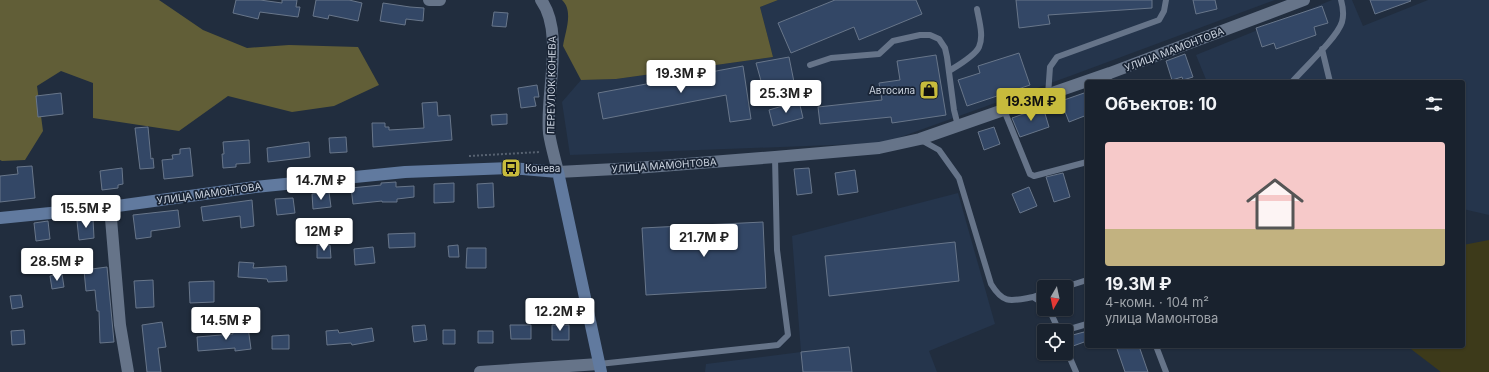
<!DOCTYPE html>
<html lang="ru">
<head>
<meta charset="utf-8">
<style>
  :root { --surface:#19222e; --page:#262f3a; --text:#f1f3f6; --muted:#9fa4aa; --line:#373f4a; --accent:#c7bb3c }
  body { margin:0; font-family:Inter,sans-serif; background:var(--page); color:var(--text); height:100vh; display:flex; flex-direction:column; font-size:15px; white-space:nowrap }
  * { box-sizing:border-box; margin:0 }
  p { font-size:13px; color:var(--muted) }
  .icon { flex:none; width:22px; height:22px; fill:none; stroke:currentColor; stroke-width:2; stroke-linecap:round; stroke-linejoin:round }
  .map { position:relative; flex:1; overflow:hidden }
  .sheet { position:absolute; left:1085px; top:80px; width:380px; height:268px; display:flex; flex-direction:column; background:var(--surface); border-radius:4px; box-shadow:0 1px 3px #0004,0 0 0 1px var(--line) }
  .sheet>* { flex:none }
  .needle { width:26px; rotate:189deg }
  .fabs { position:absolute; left:1037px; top:280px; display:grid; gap:8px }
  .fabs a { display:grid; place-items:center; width:36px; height:36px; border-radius:4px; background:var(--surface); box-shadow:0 1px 3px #0004,0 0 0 1px var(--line); font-size:20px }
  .price { position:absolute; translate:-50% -34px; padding:0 9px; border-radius:4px; background:#fff; color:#222; font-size:13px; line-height:26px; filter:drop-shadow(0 1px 2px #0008) }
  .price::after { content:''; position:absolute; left:50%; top:24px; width:12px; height:9px; margin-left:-6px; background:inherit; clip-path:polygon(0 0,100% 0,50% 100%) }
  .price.active { background:var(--accent); color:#111 }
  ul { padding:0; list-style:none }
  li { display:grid; align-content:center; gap:8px; height:212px; padding:0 20px }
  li+li { border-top:1px solid var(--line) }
  li span { display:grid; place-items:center; height:124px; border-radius:4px; color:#555 }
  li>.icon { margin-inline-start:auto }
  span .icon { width:72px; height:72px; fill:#fffc; stroke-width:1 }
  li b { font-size:17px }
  h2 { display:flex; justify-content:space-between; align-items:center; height:48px; padding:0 20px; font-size:17px }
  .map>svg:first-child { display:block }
  .built { fill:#25354c }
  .green { fill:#3d3a1a }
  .forest { fill:#615e37 }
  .building { fill:#334766; stroke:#68768a }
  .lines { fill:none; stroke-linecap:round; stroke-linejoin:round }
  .path { stroke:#576271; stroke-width:2; stroke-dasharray:2 2; stroke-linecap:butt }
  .service { stroke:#667489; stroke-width:6 }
  .minor { stroke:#667489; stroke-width:12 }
  .secondary { stroke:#617a9f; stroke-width:12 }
  .labels { text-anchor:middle; stroke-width:3.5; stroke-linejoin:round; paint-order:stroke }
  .street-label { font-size:10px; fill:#ccd4e0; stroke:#182334 }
  .poi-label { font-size:10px; fill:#ccd4e0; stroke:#182334; text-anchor:end }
</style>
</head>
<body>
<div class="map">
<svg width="1489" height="372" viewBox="0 0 1489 372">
  <rect width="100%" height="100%" fill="#212d3e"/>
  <path class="built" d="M778,0H1275L1070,76L884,143L570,155L562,102L581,80L616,79L773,57L760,7Z
    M1332,0H1352L1363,26L1428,0H1489V215L1463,209V82H1207L1196,55Z
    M958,193L995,324L929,351L937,372H705L706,364L801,352L792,236Z"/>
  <path class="green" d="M1489,240V372H1441L1407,346H1463V245Z"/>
  <path class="forest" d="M0,0H159L203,30L247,48L289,45L358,47L379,85L334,106L292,112L228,96L179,131L93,118V83L61,71L37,86L43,131L25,160L2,161L0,160Z
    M562,0H778L760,7L773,57L616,79L581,80L563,46C565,32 574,11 562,0Z"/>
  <path class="building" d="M236,0H260L282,3V0H297L296,7H300L298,17L260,12L258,19L233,13Z
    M316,0H349L362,3L358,21L329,15L328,19L313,16Z
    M835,0H916L922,14L859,40L854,27L791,53L778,23Z
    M1016,0H1152V8L1048,15L1050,24L1019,28Z
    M1193,0H1215L1217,9L1196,14Z
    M1370,0H1410L1411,1L1375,14Z
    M383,3L410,7L424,8L423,21L406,19L405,25L380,21Z
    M1322,6L1328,23L1314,27L1316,35L1276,49L1274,43L1262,47L1256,28Z
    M494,12L508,13L506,27L492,26Z
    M1019,53L1030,85L967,106L958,80L980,73L978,66Z
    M1185,54L1193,77L1183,80L1182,77L1172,80L1166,61Z
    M936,55L946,115L892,123L891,117L820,124L818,107L882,100L879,83L900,80L897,61Z
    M789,57L794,82L763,88L756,63Z
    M743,66L751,119L730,122L726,95L603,119L598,93Z
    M537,85L539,97H534L536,106L521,108L518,88Z
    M1087,92V115L1069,122L1061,101Z
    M61,93L63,114L38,117L36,96Z
    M799,101L803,118L773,126L769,110Z
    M437,102L438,116L450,115L452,140L373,147L372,123H385V127H389V130L424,128L422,103Z
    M1043,107L1049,127L1020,137L1012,118Z
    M507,114V124L492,125L491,115Z
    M148,127L151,159L153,158L154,168L140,169L135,128Z
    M994,127L1000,144L984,150L978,132Z
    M346,137L347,152L330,153L329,138Z
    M249,140L250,163L236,164V167L223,168L222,154H224L223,142Z
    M309,142L310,157L268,162L267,148Z
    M190,148L193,176L164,179L162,160L173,159L172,155L180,154V149Z
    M32,166L35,198L0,202V176L18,174L17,167Z
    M122,168L123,184L118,185V188L102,190L100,171Z
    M809,168L812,193L797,195L794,169Z
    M855,170L858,192L838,195L835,173Z
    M1063,173L1070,197L1054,202L1046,177Z
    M396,182V187L414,186V197L397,199V202H382V201L353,204L351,188L381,185V183Z
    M454,183V202L434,203V184Z
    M493,183L494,207L478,208L477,184Z
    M1029,187L1037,206L1020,213L1012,194Z
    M329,192L331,207L313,209L312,194Z
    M293,198L295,213L277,215L275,199Z
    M252,200L254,226L241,228L240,216L203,221L201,207Z
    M178,210L180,227L151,231V237L136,239L133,215Z
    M93,219L94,238L79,240L77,221Z
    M48,221L50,239L36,241L34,223Z
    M763,222L766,288L646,295L642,228Z
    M415,233V247L389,248L388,234Z
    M955,242L959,281L829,296L825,256Z
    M317,245H330L331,258H317Z
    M458,245L459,257H449L448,246Z
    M373,247L375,263L355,265L354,249Z
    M467,248H486V268H466Z
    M239,262L254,263L253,268L286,266L287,281L268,282L267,279L238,277Z
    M107,267L114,342L100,343L99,311H97L95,290L86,291L84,270Z
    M62,274L64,287L52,289L50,276Z
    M153,280L154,307L136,308L134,281Z
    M214,281V302L190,303L189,282Z
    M21,295L23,307L12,309L10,296Z
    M162,322L166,347L158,348L161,372H147L142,325Z
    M425,325L427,340L414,342L412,326Z
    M510,325H531V339H511Z
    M552,325H569V340H552Z
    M248,327L251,349L235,351V348L198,351L197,337L233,334L232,329Z
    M372,328L374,341L352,345L351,343L327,345L326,331L338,330L339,333Z
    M24,330L25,344L12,345L11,331Z
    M443,330H455V344H443Z
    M478,331H493V343H478Z
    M1084,332L1087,341L1073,346L1069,336Z
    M289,335V349H272V336Z
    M1116,346H1139L1148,372H1125Z
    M849,347L852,372H803L801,352Z"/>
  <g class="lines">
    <path class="path" d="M469,156L540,152"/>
    <path class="service" d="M1322,49L1330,82
      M810,65L831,58L879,54L893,41L920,35H930L939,39L945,48L947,57L954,110L958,126
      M949,71C957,66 975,56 979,47C984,36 979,21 977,9
      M1292,82C1304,68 1337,38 1342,22C1344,15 1343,7 1341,0
      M1048,95L1050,67L1057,57L1159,20L1164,11L1166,0
      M1004,110L1030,174L1034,176L1087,162
      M921,140L939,150L959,178L991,284C1004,305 1011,301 1033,297L1044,304
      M1065,287L1087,280
      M1033,297L1044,293
      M1049,309L1059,331
      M1063,331L1087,324
      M1156,346L1166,372
      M1066,349L1076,372
      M599,364L778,345L788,335L777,250L775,157"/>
    <path class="minor" d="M429,0H440
      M541,0C565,33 545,94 549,133C551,146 555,159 558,172L635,168L775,157L879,148L920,139L1110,73L1304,0
      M110,207L120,325L128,372
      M480,372L599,364"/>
    <path class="secondary" d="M0,218L110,207L255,187L405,172L511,168L558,172L601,372"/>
  </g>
  <defs>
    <g id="shop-square" transform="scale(1)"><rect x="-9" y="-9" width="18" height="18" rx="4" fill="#c7bb3c" stroke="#182334"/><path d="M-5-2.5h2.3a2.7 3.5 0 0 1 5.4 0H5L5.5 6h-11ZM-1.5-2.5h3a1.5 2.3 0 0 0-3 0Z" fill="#111"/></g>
    <g id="bus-square" transform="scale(1)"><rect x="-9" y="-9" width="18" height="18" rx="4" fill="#c7bb3c" stroke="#182334"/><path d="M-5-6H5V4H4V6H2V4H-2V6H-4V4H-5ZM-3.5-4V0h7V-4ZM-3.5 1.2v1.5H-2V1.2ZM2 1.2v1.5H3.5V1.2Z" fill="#111"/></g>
  </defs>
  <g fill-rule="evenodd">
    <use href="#shop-square" x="929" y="90"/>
    <use href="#bus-square" x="511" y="168"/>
  </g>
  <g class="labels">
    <g class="street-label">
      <text transform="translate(1174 49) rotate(-21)" y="4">УЛИЦА МАМОНТОВА</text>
      <text transform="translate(551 85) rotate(-89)" y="4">ПЕРЕУЛОК КОНЕВА</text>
      <text transform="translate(664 165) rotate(-4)" y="4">УЛИЦА МАМОНТОВА</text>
      <text transform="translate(209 193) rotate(-8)" y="4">УЛИЦА МАМОНТОВА</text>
    </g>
    <g class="poi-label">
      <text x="915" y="94">Автосила</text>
      <text x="525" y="172" text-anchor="start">Конева</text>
    </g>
  </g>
</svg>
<div class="fabs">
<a><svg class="needle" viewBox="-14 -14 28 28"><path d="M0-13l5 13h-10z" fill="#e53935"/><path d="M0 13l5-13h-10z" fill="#9fa4aa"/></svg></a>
<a><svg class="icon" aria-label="locate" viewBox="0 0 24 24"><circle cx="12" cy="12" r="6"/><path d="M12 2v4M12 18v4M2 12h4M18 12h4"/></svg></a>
</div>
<b class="price" style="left:681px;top:94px">19.3M ₽</b>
<b class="price" style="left:786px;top:114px">25.3M ₽</b>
<b class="price active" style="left:1031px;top:122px">19.3M ₽</b>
<b class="price" style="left:321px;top:201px">14.7M ₽</b>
<b class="price" style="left:86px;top:229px">15.5M ₽</b>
<b class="price" style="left:324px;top:252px">12M ₽</b>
<b class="price" style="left:704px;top:258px">21.7M ₽</b>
<b class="price" style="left:57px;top:282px">28.5M ₽</b>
<b class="price" style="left:560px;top:332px">12.2M ₽</b>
<b class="price" style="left:226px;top:341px">14.5M ₽</b>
<section class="sheet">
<h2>Объектов: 10<svg class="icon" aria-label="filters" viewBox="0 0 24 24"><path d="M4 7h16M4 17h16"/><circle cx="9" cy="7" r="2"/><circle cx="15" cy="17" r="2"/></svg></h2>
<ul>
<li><span style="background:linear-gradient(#f6c9c9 70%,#c2b280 0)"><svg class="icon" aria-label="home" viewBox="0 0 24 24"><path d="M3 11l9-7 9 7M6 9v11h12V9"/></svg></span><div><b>19.3M ₽</b><p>4-комн. · 104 m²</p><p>улица Мамонтова</p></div></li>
</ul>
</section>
</div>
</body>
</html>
